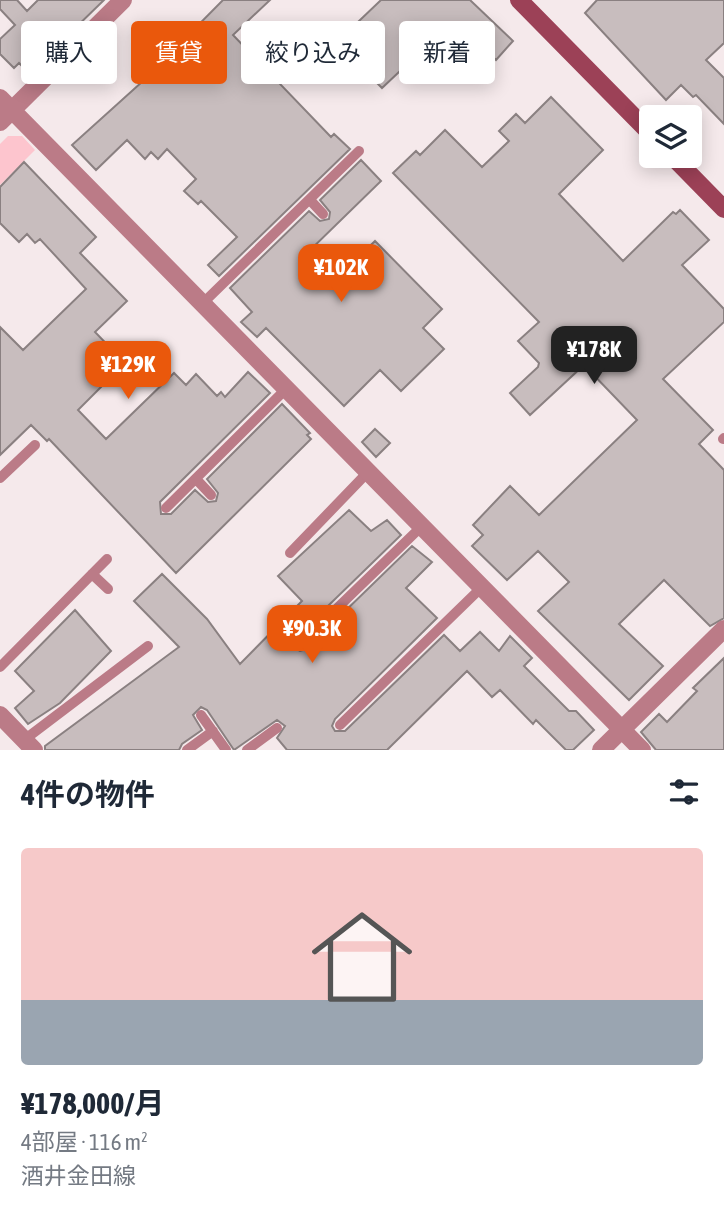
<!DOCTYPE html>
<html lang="ja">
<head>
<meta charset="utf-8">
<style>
  :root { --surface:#fff; --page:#f2f2f3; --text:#1f2937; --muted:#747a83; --accent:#ea580c }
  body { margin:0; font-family:"Asap Condensed","Noto Sans JP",sans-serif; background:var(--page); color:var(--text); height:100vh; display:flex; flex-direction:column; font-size:26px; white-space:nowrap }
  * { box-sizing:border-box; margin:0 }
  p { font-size:23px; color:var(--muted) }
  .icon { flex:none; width:38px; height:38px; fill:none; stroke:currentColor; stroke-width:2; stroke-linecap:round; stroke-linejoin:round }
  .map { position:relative; height:750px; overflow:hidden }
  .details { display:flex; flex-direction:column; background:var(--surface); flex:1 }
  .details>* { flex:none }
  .top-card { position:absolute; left:21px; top:21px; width:682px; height:63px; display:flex; gap:14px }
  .tools { position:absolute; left:639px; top:105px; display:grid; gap:14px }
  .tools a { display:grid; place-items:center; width:63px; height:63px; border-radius:7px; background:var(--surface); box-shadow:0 4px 18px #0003; font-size:35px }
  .price { position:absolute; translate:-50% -60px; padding:0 16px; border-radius:14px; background:var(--accent); color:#fff; font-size:23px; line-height:46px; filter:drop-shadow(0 2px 4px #0008) }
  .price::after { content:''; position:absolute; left:50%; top:42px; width:21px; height:16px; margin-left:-10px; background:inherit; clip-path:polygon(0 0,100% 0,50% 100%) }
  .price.on { background:#222; color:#fff }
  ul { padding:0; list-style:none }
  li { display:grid; align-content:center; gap:14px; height:371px; padding:0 21px }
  li span { display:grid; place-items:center; height:217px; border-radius:7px; color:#555 }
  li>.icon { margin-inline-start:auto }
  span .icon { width:126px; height:126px; fill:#fffc; stroke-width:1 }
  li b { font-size:30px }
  h2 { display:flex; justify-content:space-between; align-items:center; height:84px; padding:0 21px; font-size:30px }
  .tag { padding:0 24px; border-radius:7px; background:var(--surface); box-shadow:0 4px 18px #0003; font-size:24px; line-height:63px }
  .tag.on { background:var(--accent); color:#fff }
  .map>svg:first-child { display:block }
  .green { fill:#fdc5ce }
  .building { fill:#c8bdbe; stroke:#8a8081; stroke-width:2 }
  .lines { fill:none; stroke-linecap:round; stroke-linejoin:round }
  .service { stroke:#bb7b87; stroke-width:10 }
  .minor { stroke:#bb7b87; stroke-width:18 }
  .secondary { stroke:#9c4157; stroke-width:18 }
</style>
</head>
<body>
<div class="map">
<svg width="724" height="750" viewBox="0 0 724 750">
  <rect width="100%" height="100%" fill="#f5e9eb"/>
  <path class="green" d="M8,136H22L35,150L0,185V144Z"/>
  <path class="building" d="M0,0H17L27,11L38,0H104L29,73L19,63L14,68L0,54V39L15,25L0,9Z
    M223,0H270L233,35L331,137L334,134L350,149L219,276L208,265L237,237L201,201L198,204L184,191L196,179L167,149L158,159L151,152L145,159L127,140L96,170L72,145L143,81Z
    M381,0H470L513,41L496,60L461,27L427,60L419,53L382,88L337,42Z
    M597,0H724V43L706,60L724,78V124L696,95L693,97L681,85L666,100L585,13Z
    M551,97L603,150L559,194L623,261L673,212L676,214L680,210L709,240L682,265L724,309V322L663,379L713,430L699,444L724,470V618L710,626L664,580L619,624L663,666L629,700L538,611L569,582L538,551L507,580L472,546L483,535L473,525L510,486L539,515L637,420L584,365L530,415L510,393L538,367L539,363L518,341L539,322L393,173L416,151L420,155L445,130L482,167L509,141L499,131L516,114L525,123Z
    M361,160L381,181L302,258L329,286L375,241L442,309L423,328L444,349L401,391L380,370L344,406L266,328L257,337L241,322L252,312L230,288L309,211L320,221L329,219L330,212L320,200Z
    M24,162L96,237L80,253L127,301L95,332L125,363L78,410L106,439L174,373L186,385L196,374L217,396L221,392L225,397L248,372L270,393L160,502L161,514H171L195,490L208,502L216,501L218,493L207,479L282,404L310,433L307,435L311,439L176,573L49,439L47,441L31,425L0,455V327L23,350L86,289L40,239L35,243L27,234L19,242L0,223V187Z
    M375,429L390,443L376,457L362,442Z
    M349,510L371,531L387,520L401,535L296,637L295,648L300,651L306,649L412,546L432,562L406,588L437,618L335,719L332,726L335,731H345L444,635L460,651L480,632L499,651L510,636L532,658L524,666L569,711H576L594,730L573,750H566L536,720L533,724L500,690L492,697L467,671L387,750H287L277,738L285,726L277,720L234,750L207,710L201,707L193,715L202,730L182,744L179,750H45V746L179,647L134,601L162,574L207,619L240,664L302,601L278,576Z
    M75,610L111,651L60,703L28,724L15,708L34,691L15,671Z
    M724,658V750H656L641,732L659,714L667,722L697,691L693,688Z"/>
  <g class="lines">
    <path class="service" d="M310,200L323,214
      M202,304L359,151
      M723,439L724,438
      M0,478L35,445
      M196,479L211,495
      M166,508L286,389
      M290,553L368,472
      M92,574L108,589
      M301,643L422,526
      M0,667L107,559
      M201,715L226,750
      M340,725L482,587
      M24,740L148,646
      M187,750L213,731
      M247,750L277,728"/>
    <path class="minor" d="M0,98L642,750
      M0,122L123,0
      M0,715L34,750
      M601,750L724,629"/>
    <path class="secondary" d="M519,0L651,134
      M672,156L724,209"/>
  </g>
</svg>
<div class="tools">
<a><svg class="icon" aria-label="layers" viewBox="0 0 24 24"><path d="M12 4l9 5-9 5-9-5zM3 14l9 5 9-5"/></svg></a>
</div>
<b class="price" style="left:341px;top:304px">¥102K</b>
<b class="price on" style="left:594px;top:386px">¥178K</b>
<b class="price" style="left:128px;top:401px">¥129K</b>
<b class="price" style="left:312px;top:665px">¥90.3K</b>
<div class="top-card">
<a class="tag">購入</a>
<a class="tag on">賃貸</a>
<a class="tag">絞り込み</a>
<a class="tag">新着</a>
</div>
</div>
<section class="details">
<h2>4件の物件<svg class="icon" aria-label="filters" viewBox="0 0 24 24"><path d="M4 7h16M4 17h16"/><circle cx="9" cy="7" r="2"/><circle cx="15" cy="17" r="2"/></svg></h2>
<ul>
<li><span style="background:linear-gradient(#f6c9c9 70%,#9aa5b1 0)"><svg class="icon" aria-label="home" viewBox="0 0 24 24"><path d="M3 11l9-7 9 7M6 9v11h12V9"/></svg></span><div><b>¥178,000/月</b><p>4部屋 · 116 m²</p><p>酒井金田線</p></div></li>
</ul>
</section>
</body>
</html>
